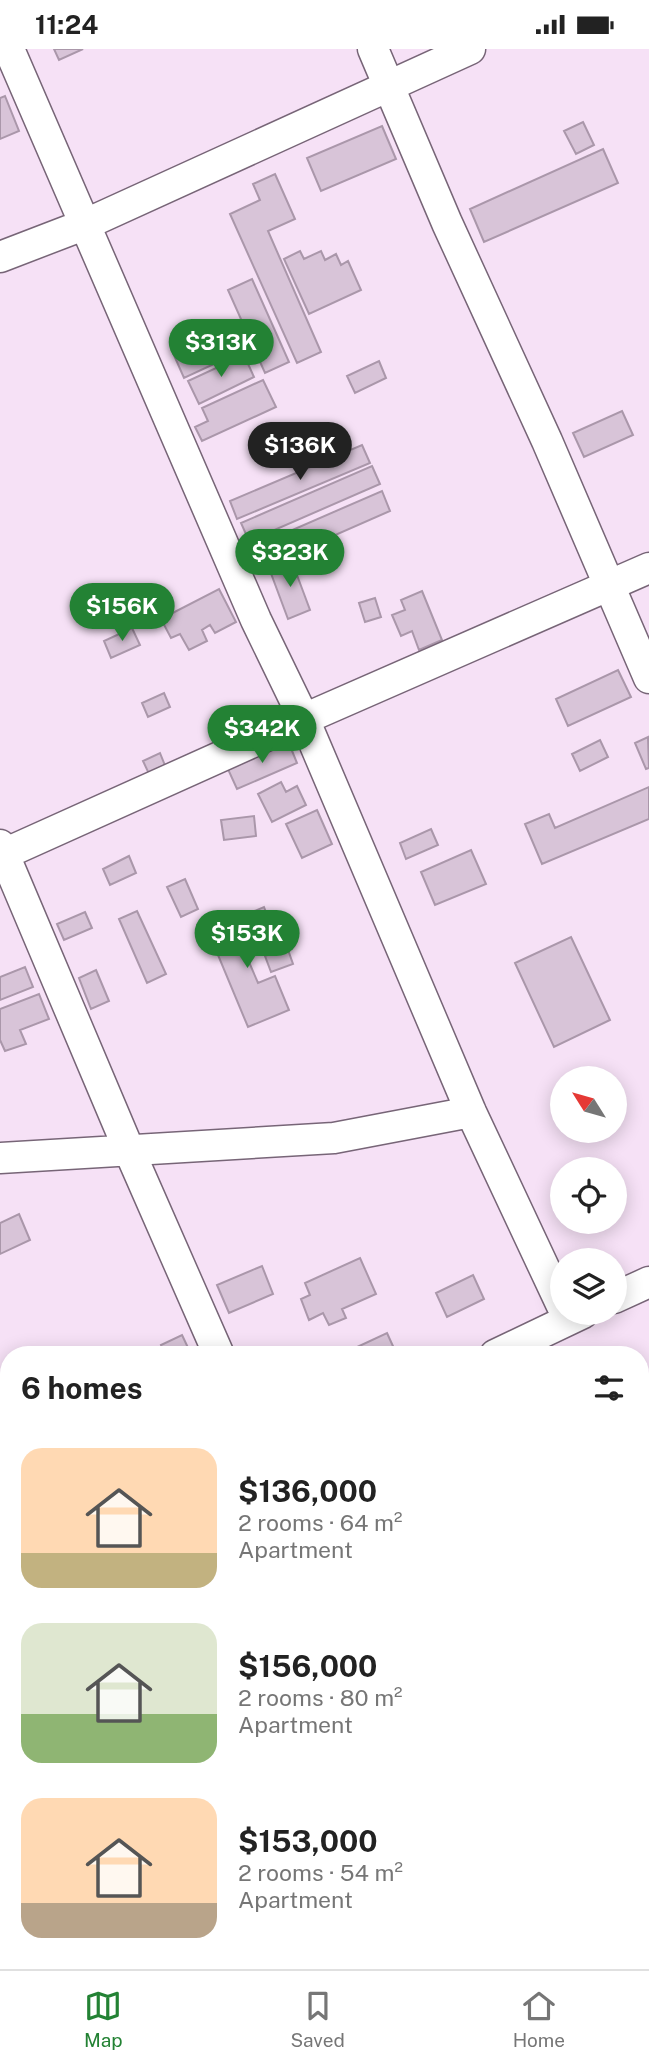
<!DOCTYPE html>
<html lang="en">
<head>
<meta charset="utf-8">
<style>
  :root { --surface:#fff; --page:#f2f2f2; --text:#222; --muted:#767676; --line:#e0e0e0; --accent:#238234 }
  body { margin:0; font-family:"Public Sans",sans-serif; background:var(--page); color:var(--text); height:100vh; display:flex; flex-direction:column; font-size:26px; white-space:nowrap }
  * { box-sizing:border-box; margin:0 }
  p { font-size:23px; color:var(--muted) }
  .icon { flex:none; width:38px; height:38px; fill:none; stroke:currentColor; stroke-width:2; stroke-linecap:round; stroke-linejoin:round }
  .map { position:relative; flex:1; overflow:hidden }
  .sheet { position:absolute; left:0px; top:1297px; width:649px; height:625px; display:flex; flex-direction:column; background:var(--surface); border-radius:28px 28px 0 0; box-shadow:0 4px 18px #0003 }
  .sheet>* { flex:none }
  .needle { width:46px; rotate:307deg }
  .controls { position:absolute; left:550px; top:1017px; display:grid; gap:14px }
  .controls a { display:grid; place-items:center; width:77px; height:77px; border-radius:50%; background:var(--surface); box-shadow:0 4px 18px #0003; font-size:35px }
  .price { position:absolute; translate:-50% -60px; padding:0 16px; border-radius:24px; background:var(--accent); color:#fff; font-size:23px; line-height:46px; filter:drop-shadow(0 2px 4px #0008) }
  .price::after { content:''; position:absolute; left:50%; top:42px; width:21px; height:16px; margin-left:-10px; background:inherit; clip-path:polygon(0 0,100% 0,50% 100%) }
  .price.on { background:#222; color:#fff }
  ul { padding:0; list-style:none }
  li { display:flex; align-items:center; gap:21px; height:175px; padding:0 21px }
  li span { display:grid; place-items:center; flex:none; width:196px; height:140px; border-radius:21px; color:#555 }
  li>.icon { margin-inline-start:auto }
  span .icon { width:84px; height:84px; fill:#fffc; stroke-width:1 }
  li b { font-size:30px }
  h2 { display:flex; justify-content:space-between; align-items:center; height:84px; padding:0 21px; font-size:30px }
  .status { display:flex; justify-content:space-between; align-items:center; height:49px; padding:0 35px; background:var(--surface); direction:ltr }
  .status svg { height:19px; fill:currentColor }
  .menu { display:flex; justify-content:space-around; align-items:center; height:98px; border-top:2px solid var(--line); background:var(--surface); font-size:19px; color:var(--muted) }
  .menu a { display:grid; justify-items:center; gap:4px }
  .menu .on { color:var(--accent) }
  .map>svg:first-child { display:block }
  .building { fill:#d8c4d8; stroke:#aa97aa; stroke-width:2 }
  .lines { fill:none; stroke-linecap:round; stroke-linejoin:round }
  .street-casing { stroke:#776577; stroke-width:33 }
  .path { stroke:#9f909f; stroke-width:4.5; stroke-dasharray:5 3.5; stroke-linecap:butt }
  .street { stroke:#fff; stroke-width:30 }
</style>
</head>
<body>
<div class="status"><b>11:24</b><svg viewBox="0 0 49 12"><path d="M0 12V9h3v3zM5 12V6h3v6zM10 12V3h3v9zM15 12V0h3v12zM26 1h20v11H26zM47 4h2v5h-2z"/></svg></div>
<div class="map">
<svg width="649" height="1920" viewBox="0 0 649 1920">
  <rect width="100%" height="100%" fill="#f6e1f6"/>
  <path class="building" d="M54,0H83L59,11Z
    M5,47L19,82L0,90V49Z
    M583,73L594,96L576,105L564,82Z
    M382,77L396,110L321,142L307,109Z
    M603,100L618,134L484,193L470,160Z
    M275,125L295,170L268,182L321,303L297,314L230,165L260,151L253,135Z
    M300,202L304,210L321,202L325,211L336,205L341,216L348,212L361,241L309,265L284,210Z
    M252,230L289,313L265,324L228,241Z
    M231,277L242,302L184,329L173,304Z
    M244,306L254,328L199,355L188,332Z
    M379,312L386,329L355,344L347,327Z
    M263,331L276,358L202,392L195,378L208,372L202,359Z
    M622,362L633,386L584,408L573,384Z
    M362,396L370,414L237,470L230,452Z
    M372,417L380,435L249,492L241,474Z
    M382,442L390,462L299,502L290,482Z
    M291,510L310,561L288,570L269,519Z
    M219,540L236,573L215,584L210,576L202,581L207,592L189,601L180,585L171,589L161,570Z
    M422,542L442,591L419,601L412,582L401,587L392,566L405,561L401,551Z
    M375,549L381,568L365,573L359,554Z
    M132,579L140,596L111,609L104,592Z
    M618,621L631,648L568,677L556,650Z
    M164,644L170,658L148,668L142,654Z
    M648,688L649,719L646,720L635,694Z
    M600,691L608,708L580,722L572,705Z
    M288,692L297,714L237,740L227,718Z
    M160,704L166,719L150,727L143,712Z
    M281,733L286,743L297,737L306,756L272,773L258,745Z
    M649,738V770L542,815L525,775L549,765L555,779Z
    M317,761L332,795L302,809L286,775Z
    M254,767L256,787L224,791L221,771Z
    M431,780L438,796L406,810L400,794Z
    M471,801L486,835L435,856L421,823Z
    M129,807L136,824L110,836L103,820Z
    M185,830L198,860L181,868L167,838Z
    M264,858L269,871L250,878L256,893L243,899L258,934L275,927L289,961L248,978L208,882Z
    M137,862L166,925L147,934L119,870Z
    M85,863L92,879L64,891L57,875Z
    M571,888L610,971L554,998L515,914Z
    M287,898L293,915L271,923L265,907Z
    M25,918L33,938L0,951V928Z
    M96,921L109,952L91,960L79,929Z
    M39,945L49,970L20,981L26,995L5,1002L0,991V960Z
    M19,1165L30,1191L0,1205V1174Z
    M360,1209L376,1245L342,1260L346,1269L329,1276L323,1264L309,1271L301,1250L310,1246L305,1234Z
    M262,1217L273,1245L229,1264L217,1236Z
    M473,1226L484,1250L447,1268L436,1244Z
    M387,1284L397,1306H340Z
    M182,1286L191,1305L166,1306L161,1296Z"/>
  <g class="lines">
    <g class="street-casing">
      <path id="street" d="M9,0L256,571L304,670L471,1063L562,1257
        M373,0L447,174L547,392L649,629
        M0,208L86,175L470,0
        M0,796L129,1101L219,1306
        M4,805L304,670L649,519
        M0,1109L334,1089L471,1063
        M614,1249L649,1233
        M495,1306L583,1264
        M0,1526L9,1522"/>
    </g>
    <path class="path" d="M640,1614L649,1634"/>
    <use href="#street" class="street"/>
  </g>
</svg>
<div class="controls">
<a><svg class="needle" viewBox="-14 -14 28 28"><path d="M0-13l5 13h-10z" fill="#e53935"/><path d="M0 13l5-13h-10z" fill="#767676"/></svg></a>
<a><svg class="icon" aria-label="locate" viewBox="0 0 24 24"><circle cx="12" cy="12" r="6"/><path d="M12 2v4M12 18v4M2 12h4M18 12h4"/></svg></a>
<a><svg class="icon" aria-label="layers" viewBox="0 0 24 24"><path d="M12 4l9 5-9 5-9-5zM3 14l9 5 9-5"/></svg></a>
</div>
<b class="price" style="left:221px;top:330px">$313K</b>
<b class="price on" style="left:300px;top:433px">$136K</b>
<b class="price" style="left:290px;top:540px">$323K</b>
<b class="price" style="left:122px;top:594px">$156K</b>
<b class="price" style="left:262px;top:716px">$342K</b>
<b class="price" style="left:247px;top:921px">$153K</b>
<section class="sheet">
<h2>6 homes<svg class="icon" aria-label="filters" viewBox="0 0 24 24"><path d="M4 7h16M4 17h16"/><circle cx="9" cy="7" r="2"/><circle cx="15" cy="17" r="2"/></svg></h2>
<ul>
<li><span style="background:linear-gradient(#ffd9b3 75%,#c2b280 0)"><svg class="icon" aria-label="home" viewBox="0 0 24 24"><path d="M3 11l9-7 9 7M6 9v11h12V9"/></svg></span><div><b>$136,000</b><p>2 rooms · 64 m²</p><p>Apartment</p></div></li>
<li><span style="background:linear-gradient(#dfe7d0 65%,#8fb573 0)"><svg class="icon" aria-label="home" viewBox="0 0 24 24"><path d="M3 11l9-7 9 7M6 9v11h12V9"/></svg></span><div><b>$156,000</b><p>2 rooms · 80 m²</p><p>Apartment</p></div></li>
<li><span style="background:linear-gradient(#ffd9b3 75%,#b9a48a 0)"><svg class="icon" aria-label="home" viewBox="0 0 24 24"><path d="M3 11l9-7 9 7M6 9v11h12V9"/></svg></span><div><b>$153,000</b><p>2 rooms · 54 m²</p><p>Apartment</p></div></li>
</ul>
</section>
</div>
<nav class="menu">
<a class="on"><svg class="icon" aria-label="map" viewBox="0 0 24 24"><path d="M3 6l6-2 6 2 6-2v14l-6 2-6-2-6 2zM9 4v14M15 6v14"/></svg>Map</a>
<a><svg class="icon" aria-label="saved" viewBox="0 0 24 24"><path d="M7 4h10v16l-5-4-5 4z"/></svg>Saved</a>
<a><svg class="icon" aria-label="home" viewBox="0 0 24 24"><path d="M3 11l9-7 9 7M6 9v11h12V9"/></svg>Home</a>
</nav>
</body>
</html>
